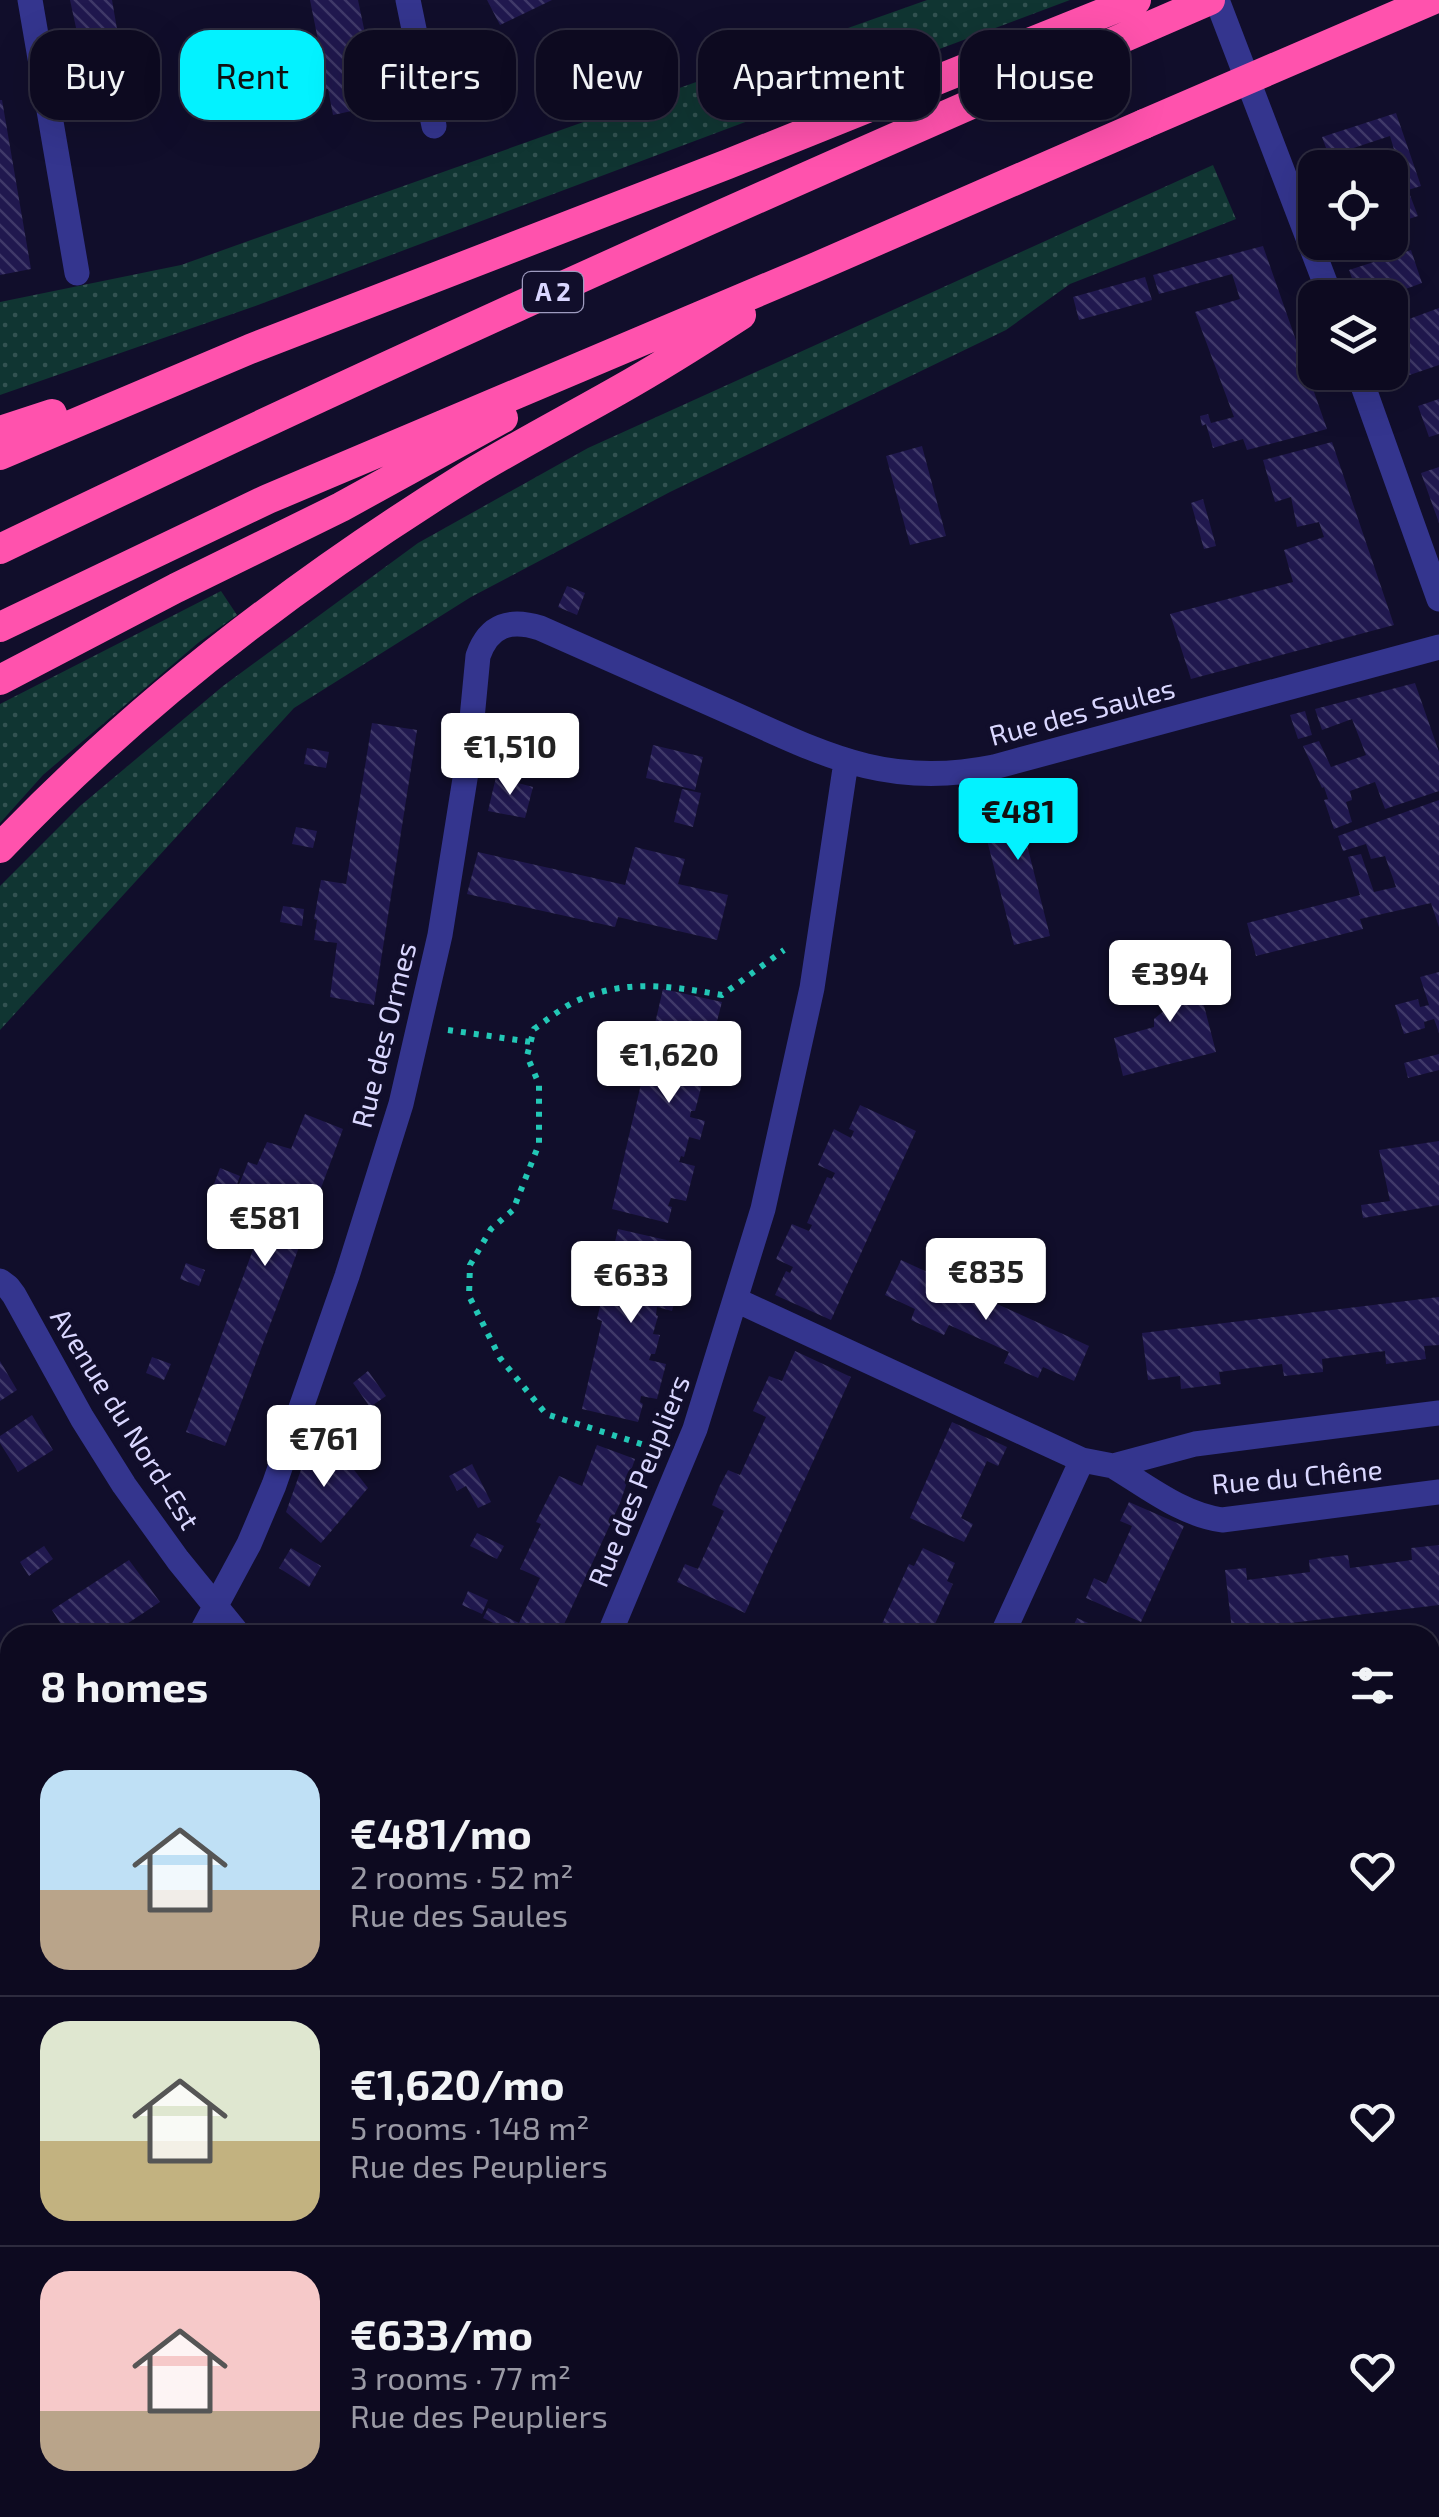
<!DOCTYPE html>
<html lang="en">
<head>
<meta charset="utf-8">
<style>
  :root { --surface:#0d0a20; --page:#1b182d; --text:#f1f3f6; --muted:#9a9aa5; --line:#2d2b3e; --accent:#03f2ff }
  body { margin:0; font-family:"Exo 2",sans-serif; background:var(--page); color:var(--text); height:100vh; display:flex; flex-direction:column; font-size:38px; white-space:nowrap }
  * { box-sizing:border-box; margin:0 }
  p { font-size:32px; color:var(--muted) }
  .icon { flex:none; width:55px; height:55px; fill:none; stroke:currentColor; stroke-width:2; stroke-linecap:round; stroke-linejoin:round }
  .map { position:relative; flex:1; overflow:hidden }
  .panel { position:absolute; left:0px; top:1625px; width:1440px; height:892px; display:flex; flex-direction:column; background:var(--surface); border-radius:30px 30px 0 0; box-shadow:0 10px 40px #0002,0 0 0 2px var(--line) }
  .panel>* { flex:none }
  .guide { position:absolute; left:30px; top:30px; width:1380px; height:90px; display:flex; gap:20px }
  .controls { position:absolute; left:1298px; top:150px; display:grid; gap:20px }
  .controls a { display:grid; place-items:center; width:110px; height:110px; border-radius:20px; background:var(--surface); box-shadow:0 10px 40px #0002,0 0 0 2px var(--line); font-size:50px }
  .price { position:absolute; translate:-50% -85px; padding:0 22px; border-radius:10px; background:#fff; color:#222; font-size:32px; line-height:65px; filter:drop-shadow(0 2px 5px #0008) }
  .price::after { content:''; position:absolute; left:50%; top:60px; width:30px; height:22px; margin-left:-15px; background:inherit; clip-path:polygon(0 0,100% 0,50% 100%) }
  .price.active { background:var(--accent); color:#111 }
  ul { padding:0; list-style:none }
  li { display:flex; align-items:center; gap:30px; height:250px; padding:0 40px }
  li+li { border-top:2px solid var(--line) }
  li span { display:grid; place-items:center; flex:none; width:280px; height:200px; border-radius:30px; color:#555 }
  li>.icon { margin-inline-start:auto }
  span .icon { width:120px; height:120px; fill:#fffc; stroke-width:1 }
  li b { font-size:42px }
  h2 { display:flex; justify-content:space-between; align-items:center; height:120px; padding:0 40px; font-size:42px }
  .chip { padding:0 35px; border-radius:30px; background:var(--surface); box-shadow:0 10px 40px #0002,0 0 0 2px var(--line); font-size:35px; line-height:90px }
  .chip.active { background:var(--accent); color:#111 }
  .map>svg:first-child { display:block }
  .green { fill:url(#green-dots) }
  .building { fill:url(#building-back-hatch) }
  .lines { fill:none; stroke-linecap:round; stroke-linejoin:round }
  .path { stroke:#23c7b6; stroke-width:6; stroke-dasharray:5 8; stroke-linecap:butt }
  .minor { stroke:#34358e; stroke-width:25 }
  .highway { stroke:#ff52ad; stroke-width:30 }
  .highway-bridge { stroke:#ff52ad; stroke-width:30 }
  .labels { text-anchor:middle; stroke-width:8; stroke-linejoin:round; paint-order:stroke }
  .shield { fill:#110e2b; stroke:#9e9bbf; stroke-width:2.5 }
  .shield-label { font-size:25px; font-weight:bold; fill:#dad7ff }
  .street-label { font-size:28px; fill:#dad7ff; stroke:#110e2b }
</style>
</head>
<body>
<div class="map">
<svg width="1439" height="2517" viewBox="0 0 1439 2517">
  <defs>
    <pattern id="green-dots" width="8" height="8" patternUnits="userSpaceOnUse" patternTransform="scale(2.5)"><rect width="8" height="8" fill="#103532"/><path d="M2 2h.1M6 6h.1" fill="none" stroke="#325251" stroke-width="1.8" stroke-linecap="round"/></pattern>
    <pattern id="building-back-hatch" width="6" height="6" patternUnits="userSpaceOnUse" patternTransform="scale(2.5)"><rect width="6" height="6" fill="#20184e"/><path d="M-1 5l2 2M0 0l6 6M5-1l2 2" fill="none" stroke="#403969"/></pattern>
  </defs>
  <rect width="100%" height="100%" fill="#110e2b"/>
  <path class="green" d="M927,0H1070L258,305L0,395V302L181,265Z
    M1213,165L1236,219L1070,284L1006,330L670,492L471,597L294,708L0,1030V886L80,806L223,686L418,543L588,448Z
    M221,591L237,615L198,643L43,775L0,823V704Z"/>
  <path class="building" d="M70,0H112L117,29L78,37Z
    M310,0H358L380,105L333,115L328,89L298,95L290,90L268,92L265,77L287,73L288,82L325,75Z
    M487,0H552L500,25Z
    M0,100H2L31,269L0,275Z
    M1396,113L1421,186L1408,190L1418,216L1390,225V166L1398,163L1390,136L1329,156L1322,137Z
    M1263,246L1327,429L1247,450L1243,439L1213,448L1206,424L1202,426L1200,416L1208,414L1211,423L1234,417L1195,312L1240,299L1232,274L1159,294L1153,275Z
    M1411,250L1422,283L1381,298H1359L1349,270Z
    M1145,277L1152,300L1079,320L1073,297Z
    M1439,308V365L1389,382L1385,372H1390V326Z
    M1439,399V434L1429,437L1418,406Z
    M1332,442L1394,625L1191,679L1170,614L1293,582L1284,550L1324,537L1319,522L1297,527L1291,497L1275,502L1263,460Z
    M922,446L946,536L910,545L886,456Z
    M1439,467V523L1421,473Z
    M1203,499L1216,546L1204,549L1191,503Z
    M567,586L585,593L577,615L558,607Z
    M1415,683L1439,752V791L1385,809L1375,782L1350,791L1352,800L1346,802L1352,822L1334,829L1324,800L1328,799L1324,787L1322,788L1303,746L1319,741L1331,767L1366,755L1352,719L1322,730L1315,709Z
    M1305,711L1312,735L1298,739L1290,715Z
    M372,723L417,730L374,1005L330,997L337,943L314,940L317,920L314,919L321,880L346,884Z
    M653,745L703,757L695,790L646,778Z
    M307,748L329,752L326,768L304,764Z
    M496,777L533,787L525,818L488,811Z
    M1038,782L1049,818L1022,825L1050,936L1014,945L980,813L1017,804L1013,788Z
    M682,789L701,793L693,827L674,822Z
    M1439,800V927L1431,903L1360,919L1363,929L1256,956L1247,923L1360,895L1348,857L1361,854L1374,892L1396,887L1385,856L1371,859L1366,844L1343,851L1338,836Z
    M296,827L317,831L313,848L292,844Z
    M635,847L685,859L678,884L728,895L717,940L618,917L615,927L467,894L478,852L625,885Z
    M283,906L304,909L302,926L280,922Z
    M1192,959L1216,1052L1123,1076L1114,1038L1154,1027V1019L1165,1010L1154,968Z
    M1439,972V1033L1434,1019L1424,1022L1425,1028L1404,1034L1395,1005L1418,999L1420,1007L1429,1005L1420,977Z
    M663,989L722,1002L716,1025L712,1024L711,1031L727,1034L718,1070L702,1067L699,1076H704L695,1111H691L690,1117L705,1121L700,1140L689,1137L684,1157L681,1156L679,1162L695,1166L686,1201L671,1198L668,1206L672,1207L668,1223L612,1209Z
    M1439,1054V1070L1408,1078L1404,1063Z
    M860,1105L916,1131L831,1320L775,1295L786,1271L790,1273L793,1267L776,1259L792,1224L809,1231L812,1225L807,1223L827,1177L832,1179L835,1173L818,1165L834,1129L851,1138L854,1131L849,1129Z
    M305,1114L343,1129L225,1446L186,1432L272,1198L239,1185L248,1162L257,1165L267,1142L291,1149Z
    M1439,1141V1205L1363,1218L1361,1205L1390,1201L1379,1150Z
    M220,1168L240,1176L234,1193L214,1184Z
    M618,1229L675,1242L670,1263L667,1262L665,1271L682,1275L672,1311L657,1307L656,1315L658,1316L653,1334L660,1335L655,1354H651L649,1360L666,1364L657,1399L641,1396L640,1402L643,1404L638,1422L582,1409L602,1321L597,1319Z
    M901,1260L1089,1346L1074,1381L1043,1367L1038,1378L1004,1363L1009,1352L949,1325L944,1335L911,1320L915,1309L885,1295Z
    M186,1263L205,1270L199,1286L180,1279Z
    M1439,1297V1345L1424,1346L1426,1359L1386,1364L1385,1351L1353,1355L1322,1359L1323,1372L1284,1376L1282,1364L1219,1372L1221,1384L1181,1389L1180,1376L1148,1380L1142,1333Z
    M795,1351L851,1377L745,1613L677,1582L685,1564L698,1569L724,1511L712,1505L719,1487L728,1470L740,1475L766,1417L753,1411L769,1376L782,1381Z
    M152,1357L171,1364L164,1380L146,1373Z
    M0,1361L17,1390L0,1401Z
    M368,1371L386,1396L370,1407L353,1383Z
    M32,1415L53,1450L18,1472L0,1443V1436Z
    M952,1422L1007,1447L998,1466L987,1461L974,1490L961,1518L973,1524L964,1542L910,1518Z
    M313,1436L334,1444L368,1488L321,1543L286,1512Z
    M597,1445L635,1459L620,1503L559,1635H513L514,1633L483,1618L488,1608L519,1623L540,1578L520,1569L541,1524L536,1522L559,1476L582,1486Z
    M472,1464L491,1502L478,1508L466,1486L457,1491L449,1476Z
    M1129,1502L1184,1526L1141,1622L1086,1598L1094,1578L1106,1584L1132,1526L1120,1521Z
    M477,1533L504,1546L497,1559L470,1546Z
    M1439,1545V1605L1232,1630L1225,1570L1246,1568L1247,1580L1310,1572L1309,1560L1328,1557L1348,1555L1350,1568L1412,1560L1411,1548Z
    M44,1546L53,1559L29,1576L20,1562Z
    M291,1548L321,1566L309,1587L279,1568Z
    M923,1548L955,1563L947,1581L953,1584L930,1635H877L909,1564L914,1566Z
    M129,1560L160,1602L110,1635H68L52,1610Z
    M468,1591L488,1600L482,1614L462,1605Z
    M1077,1618L1115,1635H1069Z
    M1430,1881L1439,1882V1956L1430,1955Z
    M1430,2306L1439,2307L1434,2360L1430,2359Z"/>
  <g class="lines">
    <path class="path" d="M448,1030L531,1042
      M654,1448L546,1414L500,1358L469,1296L470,1265L491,1229L513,1210L539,1144V1084L527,1056L534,1029C547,1020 560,1009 574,1002C625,978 670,986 722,995L784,950
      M0,2002L10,1976
      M0,2254L10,2286"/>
    <path class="minor" d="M30,0L77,273
      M408,0L434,126
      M1217,0L1331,298
      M1358,372L1439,599
      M0,1281L8,1287L14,1295L82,1418L124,1485L178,1560L239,1635
      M736,1300L1082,1460L1113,1466
      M1439,1413L1195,1444L1113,1466C1148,1487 1181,1514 1222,1520L1439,1492
      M200,1635L249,1544L274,1485L347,1276L401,1104L440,935L468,760L478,656C489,624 511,619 540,628C598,654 657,680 716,706C816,750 881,790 994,767L1439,647
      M609,1635L695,1429L763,1209L812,988L846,762
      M1002,1635L1082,1460
      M1430,2218L1439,2219
      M55,2508V2517
      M426,2508L431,2517
      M784,2508L789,2517
      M1285,2517V2508"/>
    <path class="highway" d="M0,431L52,414
      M0,455L250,349L728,164L1136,0
      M0,549C399,356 804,176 1210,0
      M0,627L268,499L814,268L1144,124
      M0,680L176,588L341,507L503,418
      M0,848C137,704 298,581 467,476C516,446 568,419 619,390C660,367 701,341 741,315"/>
    <path class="highway-bridge" d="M1144,124L1432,0"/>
  </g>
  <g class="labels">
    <rect class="shield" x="523" y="272" width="60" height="40" rx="8"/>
    <g class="shield-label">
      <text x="553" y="301">A 2</text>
    </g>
    <g class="street-label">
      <text transform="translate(1082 712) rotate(-15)" y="10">Rue des Saules</text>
      <text transform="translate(384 1035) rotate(-76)" y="10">Rue des Ormes</text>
      <text transform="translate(125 1419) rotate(58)" y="10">Avenue du Nord-Est</text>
      <text transform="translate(1297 1477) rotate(-5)" y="10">Rue du Chêne</text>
      <text transform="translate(639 1481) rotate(-68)" y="10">Rue des Peupliers</text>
    </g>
  </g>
</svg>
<div class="controls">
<a><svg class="icon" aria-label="locate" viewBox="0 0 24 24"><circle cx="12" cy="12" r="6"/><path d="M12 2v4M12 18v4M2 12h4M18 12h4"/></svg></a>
<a><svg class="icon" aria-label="layers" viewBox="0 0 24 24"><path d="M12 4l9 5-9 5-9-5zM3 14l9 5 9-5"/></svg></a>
</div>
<b class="price" style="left:510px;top:798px">€1,510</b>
<b class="price active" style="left:1018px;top:863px">€481</b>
<b class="price" style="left:1170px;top:1025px">€394</b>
<b class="price" style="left:669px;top:1106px">€1,620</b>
<b class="price" style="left:265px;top:1269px">€581</b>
<b class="price" style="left:986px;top:1323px">€835</b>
<b class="price" style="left:631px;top:1326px">€633</b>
<b class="price" style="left:324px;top:1490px">€761</b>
<div class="guide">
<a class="chip">Buy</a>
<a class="chip active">Rent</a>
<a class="chip">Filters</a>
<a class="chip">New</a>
<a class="chip">Apartment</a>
<a class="chip">House</a>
</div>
<section class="panel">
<h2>8 homes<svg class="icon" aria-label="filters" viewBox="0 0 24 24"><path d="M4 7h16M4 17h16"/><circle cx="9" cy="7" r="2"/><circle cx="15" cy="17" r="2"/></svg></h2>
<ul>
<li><span style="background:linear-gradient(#bfe0f5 60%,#b9a48a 0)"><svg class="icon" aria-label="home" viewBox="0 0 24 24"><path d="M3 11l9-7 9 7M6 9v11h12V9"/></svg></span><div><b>€481/mo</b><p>2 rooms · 52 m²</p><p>Rue des Saules</p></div><svg class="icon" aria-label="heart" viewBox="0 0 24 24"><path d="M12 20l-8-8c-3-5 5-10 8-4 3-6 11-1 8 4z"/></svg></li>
<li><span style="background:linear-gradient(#dfe7d0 60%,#c2b280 0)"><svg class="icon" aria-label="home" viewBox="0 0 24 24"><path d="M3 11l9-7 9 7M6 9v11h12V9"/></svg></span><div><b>€1,620/mo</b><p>5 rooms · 148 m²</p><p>Rue des Peupliers</p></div><svg class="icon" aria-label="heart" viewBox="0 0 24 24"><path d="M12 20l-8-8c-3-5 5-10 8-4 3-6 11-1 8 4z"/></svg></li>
<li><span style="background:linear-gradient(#f6c9c9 70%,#b9a48a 0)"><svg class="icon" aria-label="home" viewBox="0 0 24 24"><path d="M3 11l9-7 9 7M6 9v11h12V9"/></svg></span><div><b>€633/mo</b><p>3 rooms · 77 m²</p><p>Rue des Peupliers</p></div><svg class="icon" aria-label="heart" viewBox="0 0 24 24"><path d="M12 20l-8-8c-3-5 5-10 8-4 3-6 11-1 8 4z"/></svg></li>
</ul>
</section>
</div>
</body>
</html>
